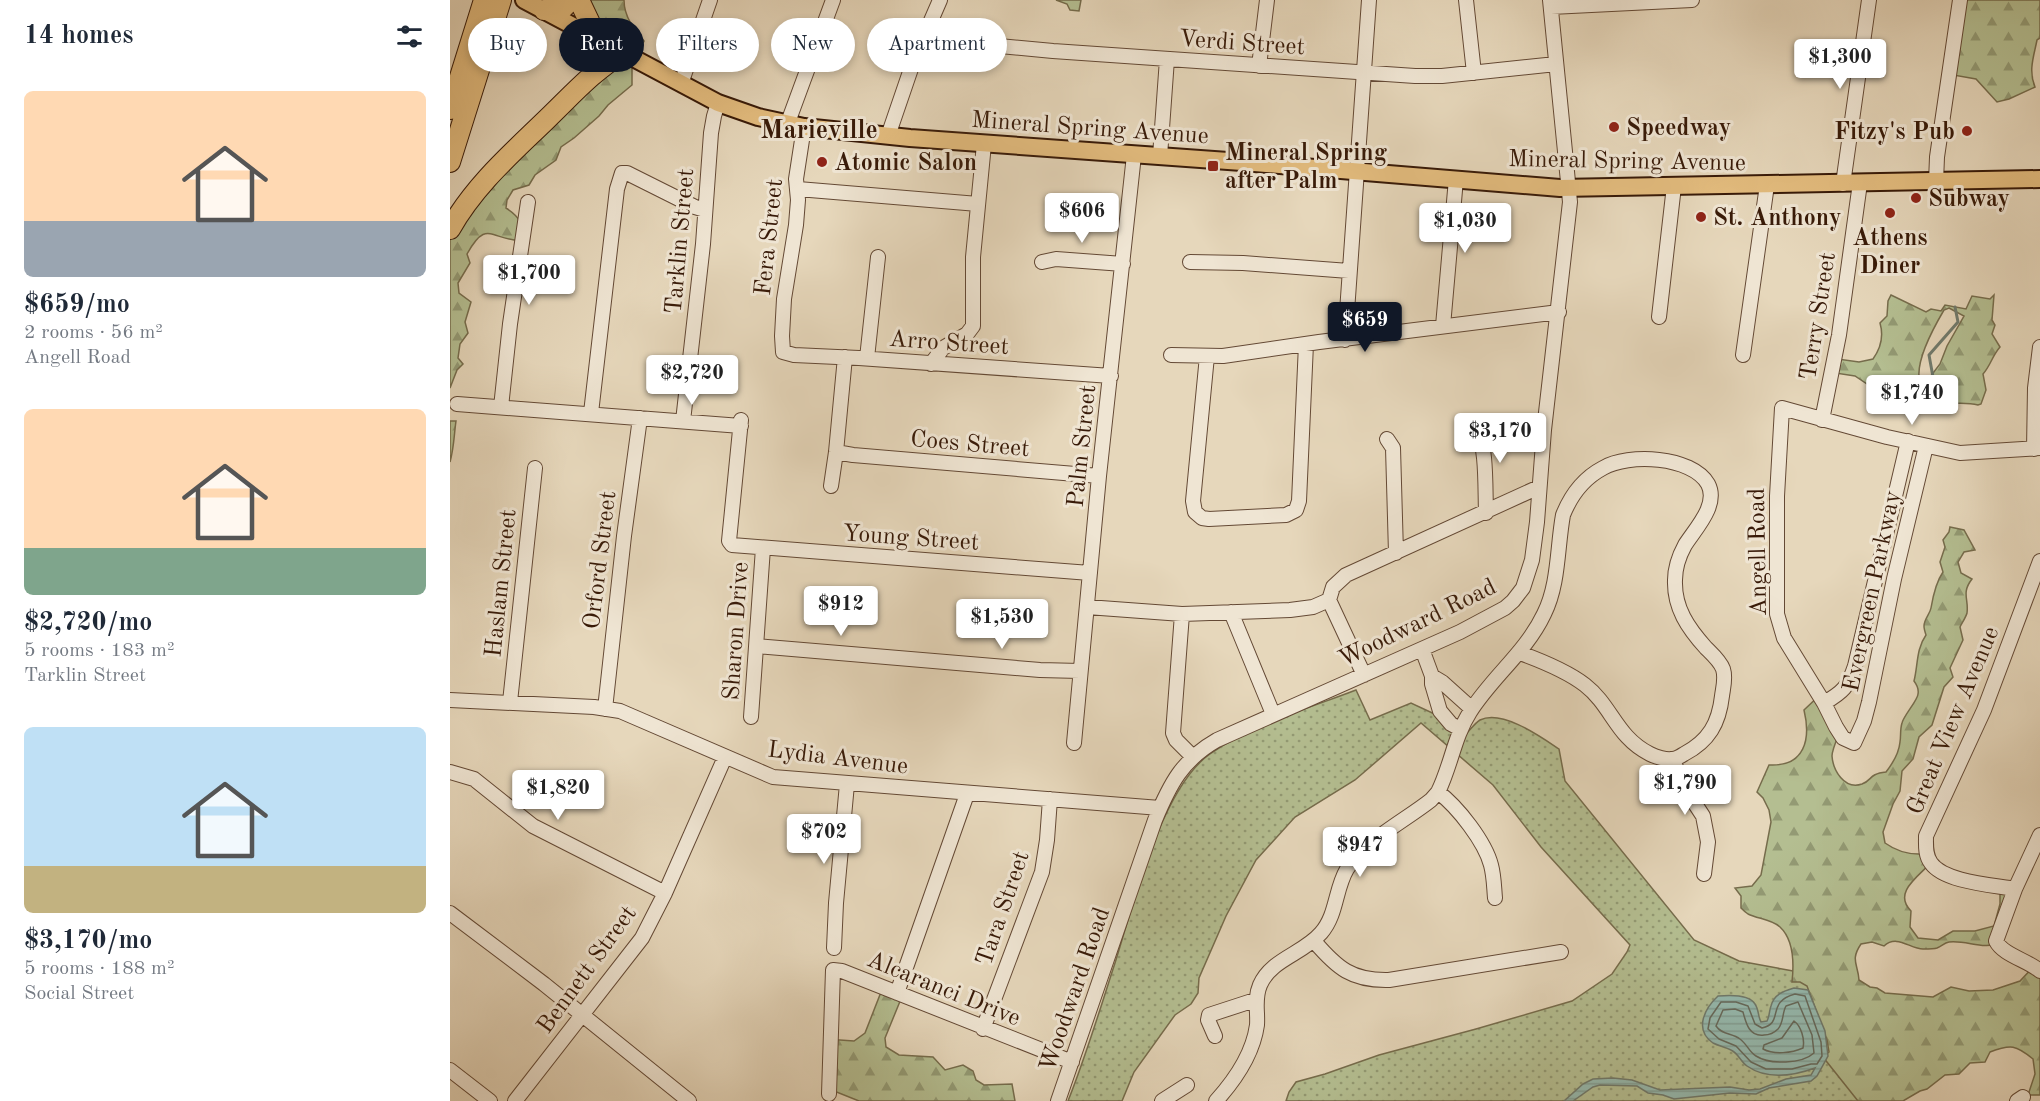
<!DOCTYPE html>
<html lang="en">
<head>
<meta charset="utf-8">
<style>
  :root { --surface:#fff; --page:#f6f6f7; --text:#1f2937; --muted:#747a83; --accent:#111827 }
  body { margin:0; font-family:"Old Standard TT",serif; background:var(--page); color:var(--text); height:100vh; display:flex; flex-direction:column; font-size:22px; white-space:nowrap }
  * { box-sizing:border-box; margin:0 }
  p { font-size:20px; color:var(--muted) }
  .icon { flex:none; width:33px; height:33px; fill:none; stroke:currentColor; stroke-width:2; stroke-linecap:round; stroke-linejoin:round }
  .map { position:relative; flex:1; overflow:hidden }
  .details { display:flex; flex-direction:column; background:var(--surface); width:450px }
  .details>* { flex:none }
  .guide { position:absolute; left:18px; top:18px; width:570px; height:54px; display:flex; gap:12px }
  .price { position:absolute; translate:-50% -51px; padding:0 14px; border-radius:6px; background:#fff; color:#222; font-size:20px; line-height:39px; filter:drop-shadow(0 2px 3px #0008) }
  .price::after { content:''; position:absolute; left:50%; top:36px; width:18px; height:14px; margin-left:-9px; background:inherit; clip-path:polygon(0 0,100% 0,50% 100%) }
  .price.selected { background:var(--accent); color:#fff }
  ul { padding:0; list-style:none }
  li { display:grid; align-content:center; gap:12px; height:318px; padding:0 24px }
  li span { display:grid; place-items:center; height:186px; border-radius:9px; color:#555 }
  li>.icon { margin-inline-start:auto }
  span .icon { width:108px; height:108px; fill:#fffc; stroke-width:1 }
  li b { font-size:26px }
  h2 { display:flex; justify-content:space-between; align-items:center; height:72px; padding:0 24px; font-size:26px }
  .pill { padding:0 21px; border-radius:27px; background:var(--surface); box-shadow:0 3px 9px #0003; font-size:21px; line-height:54px }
  .pill.selected { background:var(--accent); color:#fff }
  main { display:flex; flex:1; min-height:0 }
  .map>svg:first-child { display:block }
  .grass { fill:url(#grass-dots); stroke:#766c4c; stroke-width:1.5 }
  .forest { fill:url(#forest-firs); stroke:#766c4c; stroke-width:1.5; fill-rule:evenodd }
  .water { fill:url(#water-rules); stroke:#707a6c; stroke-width:1.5 }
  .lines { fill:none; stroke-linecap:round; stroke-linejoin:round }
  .shore { stroke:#676a5c; stroke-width:1.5 }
  .stream { stroke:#707a6c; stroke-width:3 }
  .minor-casing { stroke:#644935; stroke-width:16 }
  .major-casing { stroke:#381a08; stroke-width:20 }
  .highway-casing { stroke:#381a08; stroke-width:22 }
  .minor { stroke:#efe5d3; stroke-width:14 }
  .major { stroke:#e3bc7e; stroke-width:16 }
  .highway { stroke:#e3bc7e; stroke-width:20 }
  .poi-dot { fill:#8f2418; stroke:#efe5d3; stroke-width:2 }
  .labels { text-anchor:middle; stroke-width:6; stroke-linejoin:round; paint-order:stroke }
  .street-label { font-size:24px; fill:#381a08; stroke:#efe5d3 }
  .poi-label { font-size:24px; font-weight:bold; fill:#381a08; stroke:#efe5d3; text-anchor:start }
  .neighbourhood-label { font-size:26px; font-weight:bold; fill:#381a08; stroke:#efe5d3 }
</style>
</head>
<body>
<main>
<section class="details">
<h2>14 homes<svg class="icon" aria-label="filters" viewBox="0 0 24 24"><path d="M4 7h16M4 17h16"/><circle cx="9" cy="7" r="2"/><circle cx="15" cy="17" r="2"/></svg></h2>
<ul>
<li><span style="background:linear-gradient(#ffd9b3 70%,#9aa5b1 0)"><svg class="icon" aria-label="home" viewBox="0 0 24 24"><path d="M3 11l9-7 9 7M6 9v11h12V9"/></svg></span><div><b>$659/mo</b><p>2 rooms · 56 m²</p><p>Angell Road</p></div></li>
<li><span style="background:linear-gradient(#ffd9b3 75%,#7fa58c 0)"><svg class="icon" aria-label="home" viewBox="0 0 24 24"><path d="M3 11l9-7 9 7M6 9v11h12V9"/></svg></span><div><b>$2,720/mo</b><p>5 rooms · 183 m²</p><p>Tarklin Street</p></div></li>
<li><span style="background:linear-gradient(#bfe0f5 75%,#c2b280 0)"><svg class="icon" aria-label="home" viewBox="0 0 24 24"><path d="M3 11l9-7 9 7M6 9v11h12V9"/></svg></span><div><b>$3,170/mo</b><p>5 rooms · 188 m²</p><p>Social Street</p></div></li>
</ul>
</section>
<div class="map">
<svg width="1590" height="1101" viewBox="0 0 1590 1101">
  <defs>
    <pattern id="grass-dots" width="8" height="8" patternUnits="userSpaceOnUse" patternTransform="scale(1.5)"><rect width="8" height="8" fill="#b4be91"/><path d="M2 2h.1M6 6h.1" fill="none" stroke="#939a74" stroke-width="1.8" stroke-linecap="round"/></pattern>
    <pattern id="forest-firs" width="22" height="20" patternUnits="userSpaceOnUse" patternTransform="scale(1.5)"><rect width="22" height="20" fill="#b4be91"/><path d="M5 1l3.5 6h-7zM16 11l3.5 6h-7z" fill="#939a74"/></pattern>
    <pattern id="water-rules" width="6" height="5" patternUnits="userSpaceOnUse" patternTransform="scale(1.5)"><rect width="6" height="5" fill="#96baaf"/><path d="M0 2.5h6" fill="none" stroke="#829f95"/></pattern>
  </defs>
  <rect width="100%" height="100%" fill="#e6d7bb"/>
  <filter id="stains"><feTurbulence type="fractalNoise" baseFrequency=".00333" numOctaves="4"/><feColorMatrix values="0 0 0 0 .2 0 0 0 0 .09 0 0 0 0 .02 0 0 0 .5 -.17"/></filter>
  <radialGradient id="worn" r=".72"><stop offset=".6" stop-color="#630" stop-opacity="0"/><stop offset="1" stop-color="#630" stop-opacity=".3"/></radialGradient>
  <path class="grass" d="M906,690L920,720L961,703L991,717L1016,734C1020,730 1025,723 1030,720C1052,709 1091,737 1109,749L1115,781L1244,940L1289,961L1354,973L1414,1101H836L839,1092L846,1082L875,1074L929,1055L1026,1029L1122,1001L1162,974L1177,952L1180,945L1091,847L1043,785L971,723L905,780L845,817L806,860L776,916L749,978L748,993L741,1004L725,1015L684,1072L672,1101H618C636,1056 650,1009 665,963C683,906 711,788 760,754C799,726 862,707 906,690Z"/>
  <path class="forest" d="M125,0H174C174,17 184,29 194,41L186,58L182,62V85L158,105L149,116L124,138L111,147L106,160L85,175L79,185L63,190L57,200L56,208C70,217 74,224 70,241C39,238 36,220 17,254L20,263L8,283L9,293L21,302L15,322L18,333L10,344L8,358L13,364L7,370L0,388V226L152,60L124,13Z
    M606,0H631L629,11L620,10L617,4Z
    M1513,0H1590V38L1587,40C1584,56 1578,70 1585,87L1559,99L1547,102L1526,79L1503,75Z
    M1441,295L1476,312L1481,309L1491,311L1495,305L1516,309L1522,296L1540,299L1544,295L1542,320L1545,325L1542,334L1550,347C1542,356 1541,365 1533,374L1536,390L1531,404L1528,405C1517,402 1508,404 1497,403C1488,403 1480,399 1471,399L1470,391L1462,385L1453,388L1442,386L1436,390L1423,388L1405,376L1385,373L1388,359L1409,362L1423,359C1431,348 1434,337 1430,323L1437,316L1438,301ZM1499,308L1514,316L1497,346L1490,364L1477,381L1470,382C1464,363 1484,327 1494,310Z
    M0,421H6C4,435 4,448 0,462Z
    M1500,527L1514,530L1525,550L1514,552L1508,562L1511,573L1522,579C1511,593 1519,599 1517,613C1516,617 1512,623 1510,627L1513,640L1500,668L1503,677L1494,687L1482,725L1469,737L1463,759L1452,771L1450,791L1443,804L1433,832L1435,843C1449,853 1463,856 1480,853L1484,859C1473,874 1441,891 1461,911L1460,927L1468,938L1488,940L1503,931H1525L1544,926L1550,904V884L1561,887L1550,943C1533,950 1517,940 1499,942C1494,943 1492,946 1487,948C1484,949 1477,949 1473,949C1460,949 1447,934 1434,946L1422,942L1411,944C1400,960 1408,964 1409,980L1420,987L1427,988L1435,993L1483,997L1501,987L1519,991L1543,990L1570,981L1587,963L1590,965V1095H1578L1585,1074L1583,1059C1566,1045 1561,1044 1540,1052L1535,1062L1520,1063L1509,1074L1495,1075L1477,1089L1470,1091L1453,1101H1408L1373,1057L1379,1052L1377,1040L1357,986L1350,982H1342C1344,964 1344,940 1330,927C1321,919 1308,919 1298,914C1295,912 1293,910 1291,908V896L1285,888L1302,886L1311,875L1321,822L1319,810L1313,798L1307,792L1319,765C1355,767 1361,739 1354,710L1371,694L1391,729C1388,737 1382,749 1382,756C1383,770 1394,790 1412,784C1423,780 1418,774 1436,772C1443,763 1449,753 1450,742C1451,736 1450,729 1452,723C1454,715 1468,700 1468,694C1469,689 1467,685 1464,681C1468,666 1466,649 1476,635C1475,632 1474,629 1474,626C1474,619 1480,614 1481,608C1483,596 1486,582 1493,572L1490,562L1495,547L1493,540L1499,532Z
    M433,987L453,994L435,1038L436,1047L449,1055L483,1057L495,1070L513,1065L523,1071L526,1080L534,1085L562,1084L565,1101H409L374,1087L376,1039L404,1041L415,1033Z"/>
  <path class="water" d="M1344,988L1358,990L1375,1031L1378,1056L1367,1076L1361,1081L1319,1088L1306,1094L1280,1093L1224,1099L1213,1095L1198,1093L1187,1086L1150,1085L1143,1087L1123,1101H1114L1133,1084L1143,1079L1163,1078L1182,1080L1210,1090L1280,1087L1299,1090L1310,1089L1336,1079L1361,1075L1365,1068C1343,1076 1317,1080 1297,1066C1291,1062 1288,1053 1281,1050C1275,1047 1269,1046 1263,1043C1244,1030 1254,1009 1268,996C1279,995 1299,994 1305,1004C1309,1010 1308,1017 1311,1022L1317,1021C1320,1015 1319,1011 1321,1006C1324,994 1334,991 1344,988Z"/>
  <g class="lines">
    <path class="shore" d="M1345,994L1355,996L1371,1042L1372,1056L1367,1064H1361L1342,1069H1316L1301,1062L1286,1046L1269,1039L1258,1029L1260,1018L1271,1002H1286L1298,1006L1305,1024L1312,1028C1335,1023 1315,1002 1345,994Z
      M1348,1002L1362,1035L1364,1053C1352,1064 1320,1065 1306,1056C1299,1052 1297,1044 1290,1039C1282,1033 1272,1035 1266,1026L1273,1010L1285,1009L1293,1012C1296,1023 1299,1037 1314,1035C1319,1035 1324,1033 1328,1029C1334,1022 1332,1013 1336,1006Z
      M1344,1021C1351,1026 1355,1039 1353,1048C1342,1053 1324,1055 1313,1049L1314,1045L1332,1038Z"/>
    <path class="stream" d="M1483,377L1479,355L1508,322L1505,307"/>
    <g class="minor-casing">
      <path id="minor" d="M1016,0L1024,73
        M1101,7L1242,0
        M475,37L486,40L603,51L965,76H992L1106,64
        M809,66L817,0
        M231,84L260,0
        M337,125L383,0
        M354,127L346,179L348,200L346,225L334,299L332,336L333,352L344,355L409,358L661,376
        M438,136L464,60L490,0
        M710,156L717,59
        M1486,182L1487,157L1510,0
        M1393,184L1419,0
        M348,189L528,204
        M592,262L606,259L673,264
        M740,262L793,263L899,271
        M1209,317L1224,186
        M993,326L1006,179
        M895,340L919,0
        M721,355L773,356L869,342L1109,312
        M1293,355L1317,185
        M757,356L743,501L745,512L752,518L759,519L836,515L846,510L849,501L856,344
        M417,358L428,257
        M481,364L493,348L517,334L523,326V257L534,144
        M7,404L291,426
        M51,407L60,324L78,202
        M141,413L167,189L172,173H177L245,207L255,210
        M291,420L279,541L282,545L640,573
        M1372,420L1389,335L1410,183
        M233,421L253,244L261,133L264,116L268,103
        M1026,422C1037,450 1035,483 1036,513
        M937,439L943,448L946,553
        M1476,446L1444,579L1419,702L1414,721L1404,743L1393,738L1386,727L1374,703L1334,638L1327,614V496L1332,408L1437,437L1510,453L1590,448
        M1584,449L1585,388L1590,347
        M386,452L403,455L649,476
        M381,486L386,452L395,357
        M879,600L883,587L896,575L1089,487
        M879,600L914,675
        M637,607L732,614L840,610L863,607L879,600
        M781,612L823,714
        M732,614L723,733L726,740L743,757
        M307,646L590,670L630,671
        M972,649L982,676V684L990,711L1001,724L1010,729
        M982,676L992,682L1022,709
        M0,700L144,707L170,711L323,777L710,808
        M60,702L85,468
        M1374,703C1393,692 1398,687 1405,666L1458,441
        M155,709L174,536L190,418
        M301,717L313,548
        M624,743L649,476L684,155
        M1223,760L1234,787L1253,816L1258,842L1254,874
        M0,772L24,779L83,826L215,893
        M988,792C1008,807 1035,842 1041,865C1044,876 1044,887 1045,898
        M1590,835L1565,889L1546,941C1553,955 1577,960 1590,971
        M1565,889C1543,885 1494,882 1481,863C1475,855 1476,845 1476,836L1534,710L1590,561
        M0,913L94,984L239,1101
        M864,941C887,968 902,981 939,980L1111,952
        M384,948L386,903L397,784
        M447,993L517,794
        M533,1029L592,872L597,840L600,799
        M765,1036L758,1020L759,1015L805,1000
        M0,1070L40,1101
        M379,1094L383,970L392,971L622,1062
        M65,1101L192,938L215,893L275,757
        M608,1101L705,820C720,784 732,760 767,740L1010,632L1055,608L1063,601L1073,588L1082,560L1087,522L1094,430L1120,202L1100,0
        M712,1101L737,1085
        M766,1101C785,1080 803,1054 807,1025C808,1011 804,999 810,985C821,959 853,954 871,933C887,915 885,889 897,869C913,842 956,820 981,800L988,792C1001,766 1004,737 1020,712C1042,677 1076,652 1094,614C1109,584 1107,548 1113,515C1121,495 1134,478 1153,468C1178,453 1242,456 1258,484C1269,505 1245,529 1235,545C1229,556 1225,568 1225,580C1224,608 1238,628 1256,648C1262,654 1270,661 1273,669C1276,678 1273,688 1272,696C1269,723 1259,741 1234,754C1231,756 1226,759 1222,759C1216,760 1206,757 1200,754C1166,737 1162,706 1135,685C1117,671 1092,661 1070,653
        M1567,1101L1573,1097"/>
    </g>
    <g class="major-casing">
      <path id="major" d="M74,0L268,103L308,117L354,127L460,138L792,162L1110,188L1590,179"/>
    </g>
    <g class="highway-casing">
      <path id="highway" d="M129,0L148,40L151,52L148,69
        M94,10L112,9L121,0
        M0,109L34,0
        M0,162L51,0
        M0,229C25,185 61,154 97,119C121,96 144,70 173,53"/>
    </g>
    <use href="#minor" class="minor"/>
    <use href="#major" class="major"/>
    <use href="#highway" class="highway"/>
  </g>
  <g class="poi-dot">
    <circle cx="1164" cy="127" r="6"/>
    <circle cx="1517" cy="131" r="6"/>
    <circle cx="372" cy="162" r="6"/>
    <rect x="757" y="160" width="12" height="12" rx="3"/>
    <circle cx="1466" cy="198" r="6"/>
    <circle cx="1440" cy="213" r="6"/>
    <circle cx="1251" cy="217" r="6"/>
  </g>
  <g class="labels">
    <g class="street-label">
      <text transform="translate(792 42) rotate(4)" y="8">Verdi Street</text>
      <text transform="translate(640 127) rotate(4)" y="8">Mineral Spring Avenue</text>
      <text transform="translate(1177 160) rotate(1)" y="8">Mineral Spring Avenue</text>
      <text transform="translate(318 237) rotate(-84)" y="8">Fera Street</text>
      <text transform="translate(229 241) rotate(-85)" y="8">Tarklin Street</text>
      <text transform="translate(1367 316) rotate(-81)" y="8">Terry Street</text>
      <text transform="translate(499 342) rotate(4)" y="8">Arro Street</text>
      <text transform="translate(520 443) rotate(5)" y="8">Coes Street</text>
      <text transform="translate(631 446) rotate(-84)" y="8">Palm Street</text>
      <text transform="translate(461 537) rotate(4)" y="8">Young Street</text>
      <text transform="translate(1307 552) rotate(-91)" y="8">Angell Road</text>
      <text transform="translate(149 560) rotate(-83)" y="8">Orford Street</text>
      <text transform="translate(50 583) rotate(-84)" y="8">Haslam Street</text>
      <text transform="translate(1421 591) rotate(-78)" y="8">Evergreen Parkway</text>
      <text transform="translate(967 622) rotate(-26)" y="8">Woodward Road</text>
      <text transform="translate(285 631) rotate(-86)" y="8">Sharon Drive</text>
      <text transform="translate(1502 720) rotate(-67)" y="8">Great View Avenue</text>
      <text transform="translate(388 757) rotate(7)" y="8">Lydia Avenue</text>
      <text transform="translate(552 908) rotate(-71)" y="8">Tara Street</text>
      <text transform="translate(136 969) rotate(-54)" y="8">Bennett Street</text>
      <text transform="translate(494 988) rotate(22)" y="8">Alcaranci Drive</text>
      <text transform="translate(624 989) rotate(-71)" y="8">Woodward Road</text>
    </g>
    <g class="poi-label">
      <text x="1176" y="135">Speedway</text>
      <text x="1505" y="139" text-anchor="end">Fitzy's Pub</text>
      <text x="775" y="160">Mineral Spring<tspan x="775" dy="28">after Palm</tspan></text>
      <text x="384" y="170">Atomic Salon</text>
      <text x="1478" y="206">Subway</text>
      <text x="1263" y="225">St. Anthony</text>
      <text x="1440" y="245" text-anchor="middle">Athens<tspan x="1440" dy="28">Diner</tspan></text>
    </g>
    <g class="neighbourhood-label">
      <text x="369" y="138">Marieville</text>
    </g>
  </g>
  <rect width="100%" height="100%" filter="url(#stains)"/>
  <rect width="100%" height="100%" fill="url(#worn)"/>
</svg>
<b class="price" style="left:1390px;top:90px">$1,300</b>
<b class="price" style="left:632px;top:244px">$606</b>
<b class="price" style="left:1015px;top:254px">$1,030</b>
<b class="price" style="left:79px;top:306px">$1,700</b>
<b class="price selected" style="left:915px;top:353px">$659</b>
<b class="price" style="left:242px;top:406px">$2,720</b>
<b class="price" style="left:1462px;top:426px">$1,740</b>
<b class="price" style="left:1050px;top:464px">$3,170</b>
<b class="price" style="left:391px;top:637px">$912</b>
<b class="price" style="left:552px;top:650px">$1,530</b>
<b class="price" style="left:1235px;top:816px">$1,790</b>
<b class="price" style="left:108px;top:821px">$1,820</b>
<b class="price" style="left:374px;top:865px">$702</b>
<b class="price" style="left:910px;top:878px">$947</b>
<div class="guide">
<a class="pill">Buy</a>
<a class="pill selected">Rent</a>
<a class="pill">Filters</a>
<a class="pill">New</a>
<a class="pill">Apartment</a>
</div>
</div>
</main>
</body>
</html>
